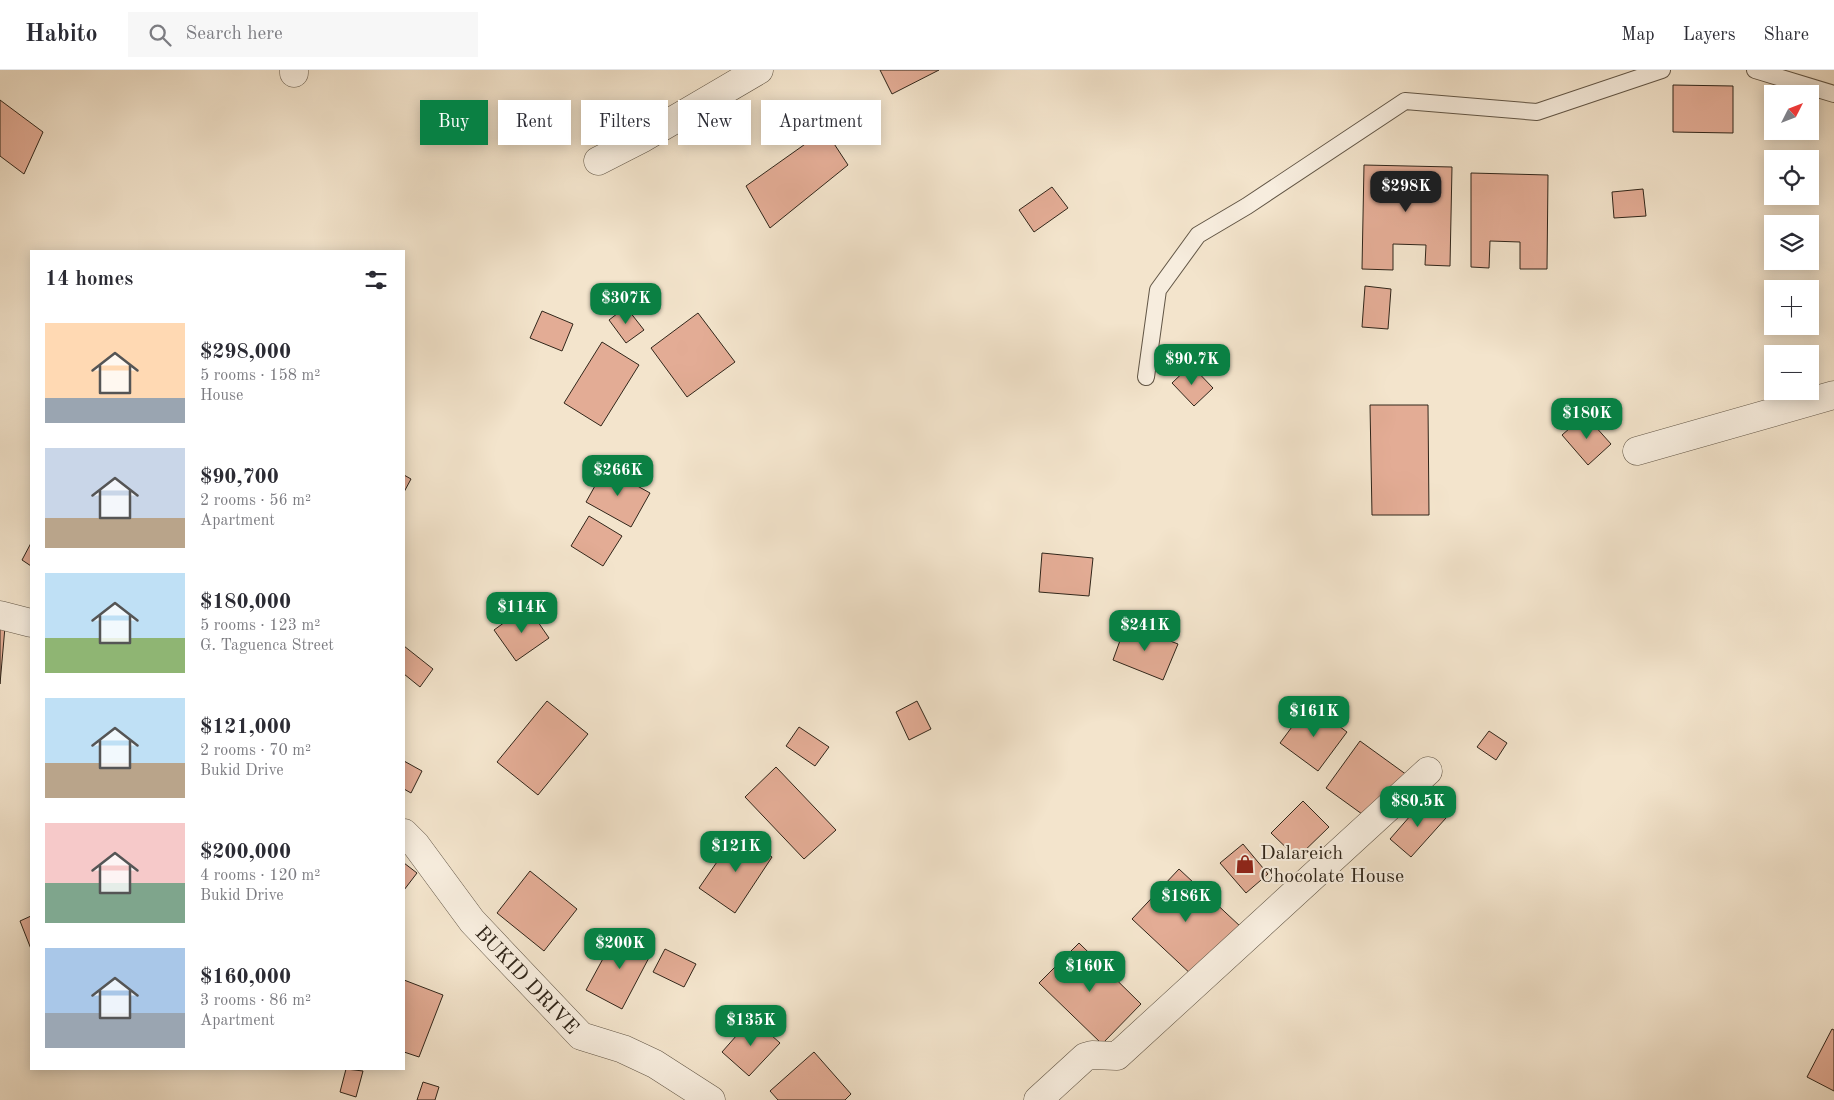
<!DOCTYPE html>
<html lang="en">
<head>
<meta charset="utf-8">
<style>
  :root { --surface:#fff; --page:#f7f7f7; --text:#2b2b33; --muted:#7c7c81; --line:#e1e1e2; --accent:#0b8043 }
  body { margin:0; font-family:"Old Standard TT",serif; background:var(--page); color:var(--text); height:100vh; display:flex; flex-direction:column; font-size:19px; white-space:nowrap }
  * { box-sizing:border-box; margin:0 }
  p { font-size:16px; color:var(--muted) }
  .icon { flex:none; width:28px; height:28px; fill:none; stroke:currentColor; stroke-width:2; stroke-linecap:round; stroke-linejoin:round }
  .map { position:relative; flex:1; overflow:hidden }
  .panel { position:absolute; left:30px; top:180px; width:375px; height:820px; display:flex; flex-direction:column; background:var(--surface); border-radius:0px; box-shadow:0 2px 12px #0003 }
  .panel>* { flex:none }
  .top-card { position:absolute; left:420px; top:30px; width:475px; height:45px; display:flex; gap:10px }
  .needle { width:32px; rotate:48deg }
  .controls { position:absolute; left:1764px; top:15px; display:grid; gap:10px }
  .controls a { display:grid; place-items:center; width:55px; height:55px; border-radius:0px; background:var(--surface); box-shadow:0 2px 12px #0003; font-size:25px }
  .price { position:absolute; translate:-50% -42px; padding:0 11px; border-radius:10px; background:var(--accent); color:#fff; font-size:16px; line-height:32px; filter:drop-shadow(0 1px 2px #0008) }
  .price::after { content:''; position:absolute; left:50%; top:30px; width:15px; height:11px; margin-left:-8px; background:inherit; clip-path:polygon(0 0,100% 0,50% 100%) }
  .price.on { background:#222; color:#fff }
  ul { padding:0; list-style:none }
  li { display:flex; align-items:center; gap:15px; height:125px; padding:0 15px }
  li span { display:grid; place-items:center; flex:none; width:140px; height:100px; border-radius:0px; color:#555 }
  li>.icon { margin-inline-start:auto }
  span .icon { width:60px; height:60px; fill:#fffc; stroke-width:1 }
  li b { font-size:21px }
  h2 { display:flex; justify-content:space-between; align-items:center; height:60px; padding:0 15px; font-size:21px }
  .chip { padding:0 18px; border-radius:0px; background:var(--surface); box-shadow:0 2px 12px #0003; font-size:18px; line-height:45px }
  .chip.on { background:var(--accent); color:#fff }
  header { display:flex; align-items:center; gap:30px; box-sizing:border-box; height:70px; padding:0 25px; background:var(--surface); border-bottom:1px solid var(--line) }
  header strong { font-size:24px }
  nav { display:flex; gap:28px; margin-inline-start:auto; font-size:18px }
  .search { width:350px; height:45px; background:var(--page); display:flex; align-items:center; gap:12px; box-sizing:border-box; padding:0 18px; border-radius:0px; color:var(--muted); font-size:19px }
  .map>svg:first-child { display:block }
  .building { fill:#e3ac95; stroke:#31261a }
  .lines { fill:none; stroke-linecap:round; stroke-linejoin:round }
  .lane-casing { stroke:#625646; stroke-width:18 }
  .street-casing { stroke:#625646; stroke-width:29 }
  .lane { stroke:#f7edde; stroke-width:16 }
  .street { stroke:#f7edde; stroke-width:28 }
  .labels { text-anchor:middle; stroke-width:4; stroke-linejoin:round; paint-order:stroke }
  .poi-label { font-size:20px; fill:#31261a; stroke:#f7edde; text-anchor:start }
  .street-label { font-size:20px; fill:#31261a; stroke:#f7edde }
</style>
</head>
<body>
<header>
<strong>Habito</strong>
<div class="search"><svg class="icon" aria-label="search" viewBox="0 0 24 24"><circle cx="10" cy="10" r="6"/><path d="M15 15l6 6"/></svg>Search here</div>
<nav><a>Map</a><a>Layers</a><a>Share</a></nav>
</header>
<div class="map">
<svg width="1834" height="1030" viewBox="0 0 1834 1030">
  <rect width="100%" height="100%" fill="#f3e4cc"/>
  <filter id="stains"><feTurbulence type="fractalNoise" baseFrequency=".004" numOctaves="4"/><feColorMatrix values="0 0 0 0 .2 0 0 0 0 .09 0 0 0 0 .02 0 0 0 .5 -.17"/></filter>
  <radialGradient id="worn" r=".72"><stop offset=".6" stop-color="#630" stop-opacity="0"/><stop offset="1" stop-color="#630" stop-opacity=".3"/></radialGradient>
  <path class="building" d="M880,0H939L892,24Z
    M1673,15L1733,16V63L1673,62Z
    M0,30L43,62L24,104L0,86Z
    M825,60L848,95L770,158L746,116Z
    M1364,95L1452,97L1450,196L1425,195L1426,175L1393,174V200L1362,199Z
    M1471,103L1548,105L1547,199H1520V172L1490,171L1489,198L1471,197Z
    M1052,117L1068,138L1034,162L1019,140Z
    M1643,119L1646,146L1614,148L1612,122Z
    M1365,216L1391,219L1388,259L1362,257Z
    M626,237L644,260L626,273L609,250Z
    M542,241L573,254L562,281L530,268Z
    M698,243L735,292L687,327L651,278Z
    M602,272L639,295L601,356L564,333Z
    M1191,295L1213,318L1194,336L1172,313Z
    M1370,335H1428L1429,445H1372Z
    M1585,345L1611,374L1588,395L1562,365Z
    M605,398L650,423L631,457L586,432Z
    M404,405L411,409L404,422Z
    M589,446L622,466L603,496L571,476Z
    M31,473V496L22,490Z
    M1042,483L1093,488L1089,526L1039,522Z
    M527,536L549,568L516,591L494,560Z
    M1126,554L1178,574L1163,610L1113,590Z
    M0,555L5,557L0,614Z
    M404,576L433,599L420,617L404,604Z
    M547,631L588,664L538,725L497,692Z
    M917,631L931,659L909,670L896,642Z
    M1309,634L1347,662L1318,701L1280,673Z
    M799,657L829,677L815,696L786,676Z
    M1489,661L1507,673L1496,690L1477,677Z
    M1360,671L1407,705L1373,752L1326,718Z
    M404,691L422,701L411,723L404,719Z
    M776,697L836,760L804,789L745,727Z
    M1425,729L1446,748L1411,787L1390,769Z
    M1303,731L1329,757L1297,788L1271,763Z
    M737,763L772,787L735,843L699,818Z
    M1243,774L1268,804L1246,823L1220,793Z
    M404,793L417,803L404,820Z
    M1179,799L1241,857L1194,907L1132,849Z
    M530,801L577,839L544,881L497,843Z
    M31,846V879L20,851Z
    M618,861L653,880L622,939L586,920Z
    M1079,873L1141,934L1102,974L1039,913Z
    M665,879L696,894L684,917L653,902Z
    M404,910L443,925L419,987L404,982Z
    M752,948L780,973L749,1006L722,982Z
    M1832,959L1834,960V1021L1807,1007Z
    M814,982L851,1024L845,1030H778L770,1021Z
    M346,999L363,1001L356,1027L340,1022Z
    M423,1012L439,1017L435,1030H417Z"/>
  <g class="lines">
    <g class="lane-casing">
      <path id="lane" d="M1755,0L1834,24
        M1146,307L1158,220L1198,165L1247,136L1405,31L1537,42L1662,0"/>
    </g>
    <g class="street-casing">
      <g id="street">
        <path d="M294,0V3"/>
        <path d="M598,91L643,68L759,0"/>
        <path d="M1637,381L1834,325"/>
        <path d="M0,545L31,553"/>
        <path id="s1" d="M404,763L416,775L472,851L581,966L623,979L655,994L711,1030"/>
        <path d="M1038,1030L1085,987L1092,985L1117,986L1428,701"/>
      </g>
    </g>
    <use href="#lane" class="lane"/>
    <use href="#street" class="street"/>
  </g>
  <defs>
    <g id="shop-bare" transform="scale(1.5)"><path d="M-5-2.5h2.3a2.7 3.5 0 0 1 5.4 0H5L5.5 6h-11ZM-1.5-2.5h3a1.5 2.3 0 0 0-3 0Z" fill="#8f2418" stroke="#f7edde" stroke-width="2.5" paint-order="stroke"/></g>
  </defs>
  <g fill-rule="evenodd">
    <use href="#shop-bare" x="1245" y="794"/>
  </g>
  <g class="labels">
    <g class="poi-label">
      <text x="1260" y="789">Dalareich<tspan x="1260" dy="23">Chocolate House</tspan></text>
    </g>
    <g class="street-label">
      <text dy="7" stroke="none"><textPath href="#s1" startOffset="192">BUKID DRIVE</textPath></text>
    </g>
  </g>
  <rect width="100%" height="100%" filter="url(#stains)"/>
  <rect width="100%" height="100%" fill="url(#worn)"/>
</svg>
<div class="controls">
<a><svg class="needle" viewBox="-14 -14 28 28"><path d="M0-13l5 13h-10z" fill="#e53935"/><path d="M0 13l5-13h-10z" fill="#7c7c81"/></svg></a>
<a><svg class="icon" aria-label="locate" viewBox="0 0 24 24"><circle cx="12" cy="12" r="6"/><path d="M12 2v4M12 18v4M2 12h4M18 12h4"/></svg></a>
<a><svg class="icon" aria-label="layers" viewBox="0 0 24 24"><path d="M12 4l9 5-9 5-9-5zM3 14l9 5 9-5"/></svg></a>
<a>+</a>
<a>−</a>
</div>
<b class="price on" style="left:1406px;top:143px">$298K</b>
<b class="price" style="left:626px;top:255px">$307K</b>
<b class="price" style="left:1192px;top:316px">$90.7K</b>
<b class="price" style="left:1587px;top:370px">$180K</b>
<b class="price" style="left:618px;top:427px">$266K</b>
<b class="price" style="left:522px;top:564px">$114K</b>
<b class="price" style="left:1145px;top:582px">$241K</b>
<b class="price" style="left:1314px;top:668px">$161K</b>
<b class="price" style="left:1418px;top:758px">$80.5K</b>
<b class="price" style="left:736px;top:803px">$121K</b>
<b class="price" style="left:1186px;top:853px">$186K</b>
<b class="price" style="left:620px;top:900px">$200K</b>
<b class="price" style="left:1090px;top:923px">$160K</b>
<b class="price" style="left:751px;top:977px">$135K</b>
<div class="top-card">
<a class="chip on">Buy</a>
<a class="chip">Rent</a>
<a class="chip">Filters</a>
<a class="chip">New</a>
<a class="chip">Apartment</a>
</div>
<section class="panel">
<h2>14 homes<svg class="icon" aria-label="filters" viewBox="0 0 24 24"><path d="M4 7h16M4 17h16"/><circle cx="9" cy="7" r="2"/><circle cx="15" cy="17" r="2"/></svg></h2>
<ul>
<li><span style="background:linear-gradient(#ffd9b3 75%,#9aa5b1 0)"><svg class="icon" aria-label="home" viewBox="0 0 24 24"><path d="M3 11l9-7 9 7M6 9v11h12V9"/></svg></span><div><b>$298,000</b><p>5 rooms · 158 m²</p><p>House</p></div></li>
<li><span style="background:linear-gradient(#c9d6e8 70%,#b9a48a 0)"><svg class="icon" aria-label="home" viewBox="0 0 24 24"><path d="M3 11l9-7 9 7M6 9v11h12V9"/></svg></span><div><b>$90,700</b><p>2 rooms · 56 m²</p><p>Apartment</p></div></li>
<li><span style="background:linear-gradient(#bfe0f5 65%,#8fb573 0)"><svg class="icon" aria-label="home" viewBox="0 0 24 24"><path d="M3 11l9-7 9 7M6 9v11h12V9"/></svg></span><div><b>$180,000</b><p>5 rooms · 123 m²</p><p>G. Taguenca Street</p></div></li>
<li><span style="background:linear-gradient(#bfe0f5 65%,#b9a48a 0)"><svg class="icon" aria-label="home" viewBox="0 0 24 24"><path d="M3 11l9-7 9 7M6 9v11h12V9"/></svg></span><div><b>$121,000</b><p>2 rooms · 70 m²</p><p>Bukid Drive</p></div></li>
<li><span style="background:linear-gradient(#f6c9c9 60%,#7fa58c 0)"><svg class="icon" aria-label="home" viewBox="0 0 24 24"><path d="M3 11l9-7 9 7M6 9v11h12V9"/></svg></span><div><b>$200,000</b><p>4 rooms · 120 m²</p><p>Bukid Drive</p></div></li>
<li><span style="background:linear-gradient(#a9c7e8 65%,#9aa5b1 0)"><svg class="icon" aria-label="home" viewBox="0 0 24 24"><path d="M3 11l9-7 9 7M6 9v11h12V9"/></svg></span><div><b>$160,000</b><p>3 rooms · 86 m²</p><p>Apartment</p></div></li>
</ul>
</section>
</div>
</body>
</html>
